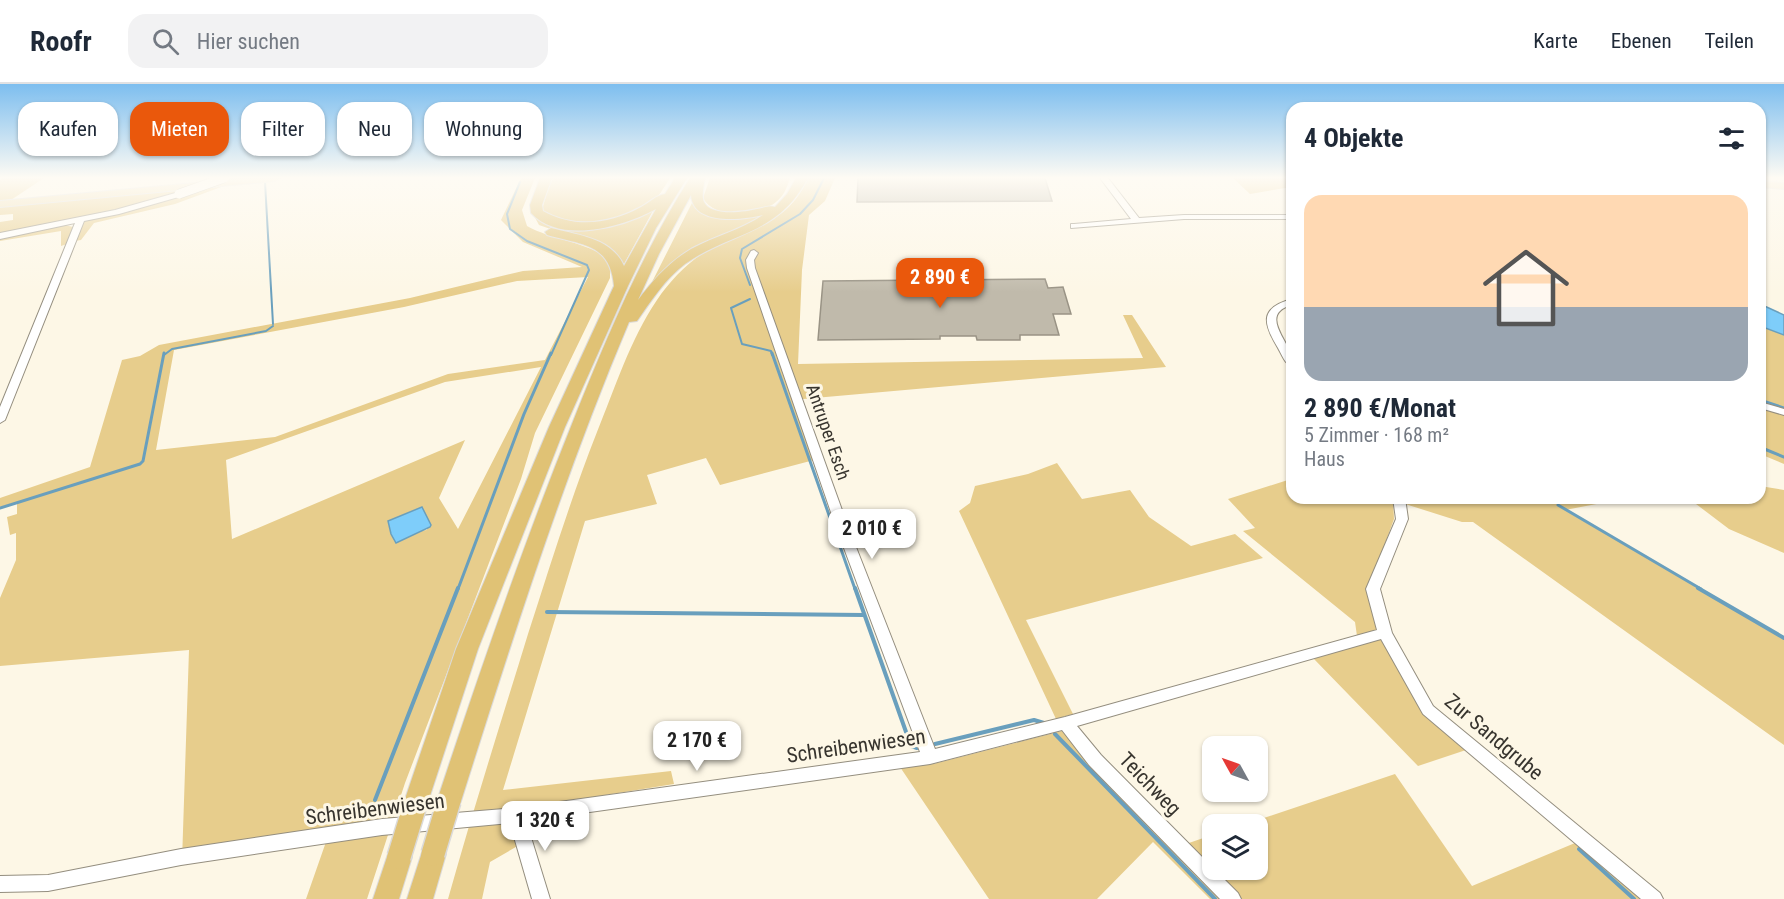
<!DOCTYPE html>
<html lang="de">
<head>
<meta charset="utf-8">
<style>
  :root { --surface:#fff; --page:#f2f2f3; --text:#1f2937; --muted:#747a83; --line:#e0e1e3; --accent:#ea580c }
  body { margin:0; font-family:"Roboto Condensed",sans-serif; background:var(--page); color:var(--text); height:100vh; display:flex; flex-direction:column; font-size:22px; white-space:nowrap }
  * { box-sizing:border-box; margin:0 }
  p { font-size:20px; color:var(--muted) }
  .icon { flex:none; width:33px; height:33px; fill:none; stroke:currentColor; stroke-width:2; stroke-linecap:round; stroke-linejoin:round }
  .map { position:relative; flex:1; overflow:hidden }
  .details { position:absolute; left:1286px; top:18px; width:480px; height:402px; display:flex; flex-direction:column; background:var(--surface); border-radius:18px; box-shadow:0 2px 4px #0004 }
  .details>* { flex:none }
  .top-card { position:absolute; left:18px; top:18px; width:570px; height:54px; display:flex; gap:12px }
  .needle { width:39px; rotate:310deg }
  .controls { position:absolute; left:1202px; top:652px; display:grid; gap:12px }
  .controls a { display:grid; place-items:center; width:66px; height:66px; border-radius:12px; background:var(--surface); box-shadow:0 2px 4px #0004; font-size:30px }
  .price { position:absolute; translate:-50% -51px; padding:0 14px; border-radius:12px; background:#fff; color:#222; font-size:20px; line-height:39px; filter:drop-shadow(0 2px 3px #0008) }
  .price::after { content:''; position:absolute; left:50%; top:36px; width:18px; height:14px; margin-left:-9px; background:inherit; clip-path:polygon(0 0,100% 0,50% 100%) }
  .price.selected { background:var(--accent); color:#fff }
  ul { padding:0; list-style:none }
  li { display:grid; align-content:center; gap:12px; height:318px; padding:0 18px }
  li+li { border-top:2px solid var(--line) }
  li span { display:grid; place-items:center; height:186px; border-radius:18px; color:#555 }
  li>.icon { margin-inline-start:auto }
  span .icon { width:108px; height:108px; fill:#fffc; stroke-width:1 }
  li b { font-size:26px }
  h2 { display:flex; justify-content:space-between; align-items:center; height:72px; padding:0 18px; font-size:26px }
  .pill { padding:0 21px; border-radius:18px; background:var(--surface); box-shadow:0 2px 4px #0004; font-size:21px; line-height:54px }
  .pill.selected { background:var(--accent); color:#fff }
  header { display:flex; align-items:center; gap:36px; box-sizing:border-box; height:84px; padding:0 30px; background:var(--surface); border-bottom:2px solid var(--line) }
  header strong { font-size:28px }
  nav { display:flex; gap:33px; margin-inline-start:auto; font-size:21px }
  .search { width:420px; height:54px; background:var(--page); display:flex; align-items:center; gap:15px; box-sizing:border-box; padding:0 21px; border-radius:18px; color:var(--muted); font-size:22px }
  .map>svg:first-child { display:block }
  .green { fill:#e7cd8c; fill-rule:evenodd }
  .water { fill:#7ecdfa; stroke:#699fbd; stroke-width:1.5 }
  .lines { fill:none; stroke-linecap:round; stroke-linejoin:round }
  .stream-far2 { stroke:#699fbd; stroke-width:2 }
  .stream-far1 { stroke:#699fbd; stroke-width:3 }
  .stream { stroke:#699fbd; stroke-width:4 }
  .building { fill:#c0baab; stroke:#999385; stroke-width:1.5 }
  .minor-casing { stroke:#948e7f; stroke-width:2 }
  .major-casing { stroke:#dbdad9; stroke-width:2 }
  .highway-casing { stroke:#dbdad9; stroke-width:2 }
  .minor { fill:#fff; fill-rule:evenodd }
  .major { fill:#ecdaac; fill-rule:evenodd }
  .highway { fill:#e0c275; fill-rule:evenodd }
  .minor-bridge-casing { stroke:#948e7f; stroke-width:10; stroke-linecap:butt }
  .highway-bridge-casing { stroke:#dbdad9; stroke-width:26; stroke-linecap:butt }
  .minor-bridge { stroke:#fff; stroke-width:9 }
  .highway-bridge { stroke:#e0c275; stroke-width:23 }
  .labels { text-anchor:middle; stroke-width:6; stroke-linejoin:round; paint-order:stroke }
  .street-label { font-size:18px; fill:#37342e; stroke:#fdf7e6 }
  .near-street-label { font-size:21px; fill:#37342e; stroke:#fdf7e6 }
</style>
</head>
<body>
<header>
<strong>Roofr</strong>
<div class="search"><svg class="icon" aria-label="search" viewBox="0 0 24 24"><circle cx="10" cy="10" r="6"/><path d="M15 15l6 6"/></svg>Hier suchen</div>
<nav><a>Karte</a><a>Ebenen</a><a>Teilen</a></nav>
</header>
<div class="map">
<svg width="1784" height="815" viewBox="0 0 1784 815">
  <rect width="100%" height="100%" fill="#fdf7e6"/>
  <path class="green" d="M3,94H44L11,116L0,117V96Z
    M521,94H535L522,126L527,142C554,157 586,157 610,176V194L535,349L521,395L405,699L367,815H306L327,755L182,777L189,566L0,582V514L16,476V449L10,451L7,433L17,430V418L0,423V414L90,383L122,276L140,272L159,261L410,214L523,187L582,183L523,158L501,136ZM588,193L545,276L448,290L275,353L156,366L174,266L404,223L517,197ZM541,283L458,445L439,414L465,356L232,455L226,376L445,298ZM419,424L427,446L391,450L388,438Z
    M551,94H670C664,103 659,113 651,120C632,135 576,146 553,135C549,134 545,129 542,126Z
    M710,94H790C787,103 784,112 776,118C759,132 714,136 703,114Z
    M808,94H835L825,117L809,131L802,186L798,280L1143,274L1123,231H1132L1166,283L792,316L814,376L720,401L706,374L647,391L657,420L585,437L503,706L671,687L674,700L606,711L490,778L482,815H448C473,726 501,638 528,550C550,482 571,414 597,348C615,304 630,256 657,216C669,198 687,179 705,168C746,144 787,143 808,94Z
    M1233,94H1291V103L1250,110Z
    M232,99L175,120L94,139L81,156L75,157L82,138L208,102Z
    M193,103L131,122L0,150V138L13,136V130L0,131V123Z
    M694,115L717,131L778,125L708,160L650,202Z
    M654,125L624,180L611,166L539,141L532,128L577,143Z
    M65,141L73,143L67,160L61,162V147L0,157V153Z
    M1760,242L1784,251V380L1760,370Z
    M1057,379L1082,415L1130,406L1149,433L1191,462L1235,450L1263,474L1026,536L1073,630L1056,635L959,427L970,419L975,402L1028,390Z
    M1291,395L1292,414H1393L1394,435L1368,507L1424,626L1469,665L1418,682L1314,575L1357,552L1355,538L1243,447L1255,444L1228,415Z
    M1760,402L1784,406V469L1729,445L1696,420L1670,414H1732L1739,416V414H1760Z
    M1401,414H1628L1565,426L1784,554V661L1473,438H1462L1402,419Z
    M1062,647L1223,815H1210L1153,758L1097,815H989L900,683L933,680Z
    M1395,690L1472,802L1575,759L1644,815H1238L1186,760L1212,751V786H1257V741H1243Z"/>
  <path class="water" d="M1760,220L1784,231V251L1760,242Z
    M422,423L431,441L430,443L396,459L391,450L388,437Z"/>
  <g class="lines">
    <path class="stream-far2" d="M265,98L273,240
      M520,98L507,130L510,145L527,157L587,181L589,186L551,271
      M750,201L740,174L742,165L800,130L813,116L824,94
      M750,215L731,224L742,260L771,267L772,271
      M164,271L172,265L266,247L273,242"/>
    <path class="stream-far1" d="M772,269L855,505
      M1760,316L1784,324
      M1762,364L1784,373
      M1549,414L1551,416
      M1558,421L1701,505
      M0,424L140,380L143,377L164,269
      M458,505L524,330L551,269"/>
    <path class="stream" d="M855,504L911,662L917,664
      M1698,504L1784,554
      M547,528L864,531
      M1055,650L1215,815
      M935,660L1034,636L1044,639
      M375,716L458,504
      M1579,765L1634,815"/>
  </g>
  <path class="building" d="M858,94H1045L1052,117L857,118Z
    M1045,195L1048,204L1063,203L1071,230H1053L1059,251H1020V256H977L976,252H940V255L818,256L823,197Z"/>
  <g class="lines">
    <g class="minor-casing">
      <path id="minor" d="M1100,94H1108L1139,134L1184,131H1292V135H1184L1071,144V140H1074L1131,135Z
        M179,108L183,110L182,112L119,130L84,137L5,336L0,339V323L75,139L0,155V149L115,126Z
        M754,166L758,169L754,176L755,184L847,440L935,665L1065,633L1377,546L1366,505L1396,435L1393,414H1405L1408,435L1380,505L1392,549L1433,622L1660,809L1663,815H1641L1423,630L1381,555L1077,642L1101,671L1212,783V786H1215L1238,809L1241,815H1220L1089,681L1062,646L930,680L526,737L550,815H532L510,739L382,751L181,781L48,807L0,808V792L48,791L181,765L382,735L516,724L920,668L835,440L747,184L746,176L751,167Z
        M1292,215V221C1262,229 1283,251 1290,268C1292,273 1292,278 1292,283C1285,280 1282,271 1278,264C1263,239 1259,224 1292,215Z
        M1760,318L1784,325V331L1760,324Z"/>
    </g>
    <g class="major-casing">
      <path id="major" d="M248,94H280L275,97L0,123V117Z
        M1760,97L1784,99V105L1760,103Z"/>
    </g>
    <g class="highway-casing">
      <path id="highway" d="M540,94H552L542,121L543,127C575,145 610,140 641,123C649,119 656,111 665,110L675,94H687L656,144L628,202L565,343L478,565L427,721L424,729L415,732L406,729L403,721L456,565L549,343L614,202C610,159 582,161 547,151L545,148L551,144C578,151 612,154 624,182L656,125C623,143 561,161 531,129L530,121Z
        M690,94H705C704,101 701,111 704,118C711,133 745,128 757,125C764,124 769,121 775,123L787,110L796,94H808C776,153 733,146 685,180C665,195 651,217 637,237L629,238C563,394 512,556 461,717L458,725L449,728L440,725L437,717C479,590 522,464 572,340C606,255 641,171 690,94ZM691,111C693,142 742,136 763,131C741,146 715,152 691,165C669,178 653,196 638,216L659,170Z
        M433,758L442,762L446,770L433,815H407L424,762Z
        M399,761L408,764L412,773L399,815H373L390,764Z"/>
    </g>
    <use href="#minor" class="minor"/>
    <use href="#major" class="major"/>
    <use href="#highway" class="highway"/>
    <g class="minor-bridge-casing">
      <path id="minor-bridge" d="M179,110L224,94"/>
    </g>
    <g class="highway-bridge-casing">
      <path id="highway-bridge" d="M433,770L449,717
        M399,773L415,721"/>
    </g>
    <use href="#minor-bridge" class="minor-bridge"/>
    <use href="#highway-bridge" class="highway-bridge"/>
  </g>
  <linearGradient id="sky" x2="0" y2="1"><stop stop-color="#7dbeef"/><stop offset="0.45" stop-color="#fefbf4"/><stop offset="1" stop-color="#fefbf4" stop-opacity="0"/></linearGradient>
  <rect width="1784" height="208" fill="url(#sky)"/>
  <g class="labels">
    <g class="street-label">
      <text transform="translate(828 348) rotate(71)" y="6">Antruper Esch</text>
    </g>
    <g class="near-street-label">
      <text transform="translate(1494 653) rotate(40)" y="7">Zur Sandgrube</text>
      <text transform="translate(856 662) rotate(-8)" y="7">Schreibenwiesen</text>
      <text transform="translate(1150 700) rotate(46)" y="7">Teichweg</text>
      <text transform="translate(375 725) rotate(-7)" y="7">Schreibenwiesen</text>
    </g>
  </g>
</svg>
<div class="controls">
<a><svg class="needle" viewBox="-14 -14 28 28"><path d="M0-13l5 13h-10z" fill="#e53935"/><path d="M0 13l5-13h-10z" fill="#747a83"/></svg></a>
<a><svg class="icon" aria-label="layers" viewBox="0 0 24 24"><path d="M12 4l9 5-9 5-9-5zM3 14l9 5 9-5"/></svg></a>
</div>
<b class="price selected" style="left:940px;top:225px">2 890 €</b>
<b class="price" style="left:872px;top:476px">2 010 €</b>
<b class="price" style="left:697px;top:688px">2 170 €</b>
<b class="price" style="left:545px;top:768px">1 320 €</b>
<div class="top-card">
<a class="pill">Kaufen</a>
<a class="pill selected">Mieten</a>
<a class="pill">Filter</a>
<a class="pill">Neu</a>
<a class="pill">Wohnung</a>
</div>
<section class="details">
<h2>4 Objekte<svg class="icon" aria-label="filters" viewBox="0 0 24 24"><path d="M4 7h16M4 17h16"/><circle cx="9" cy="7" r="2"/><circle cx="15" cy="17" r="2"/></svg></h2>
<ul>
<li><span style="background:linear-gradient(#ffd9b3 60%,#9aa5b1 0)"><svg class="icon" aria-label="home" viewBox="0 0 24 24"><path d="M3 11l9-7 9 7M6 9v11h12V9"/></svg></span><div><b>2 890 €/Monat</b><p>5 Zimmer · 168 m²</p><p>Haus</p></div></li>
</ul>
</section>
</div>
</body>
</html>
